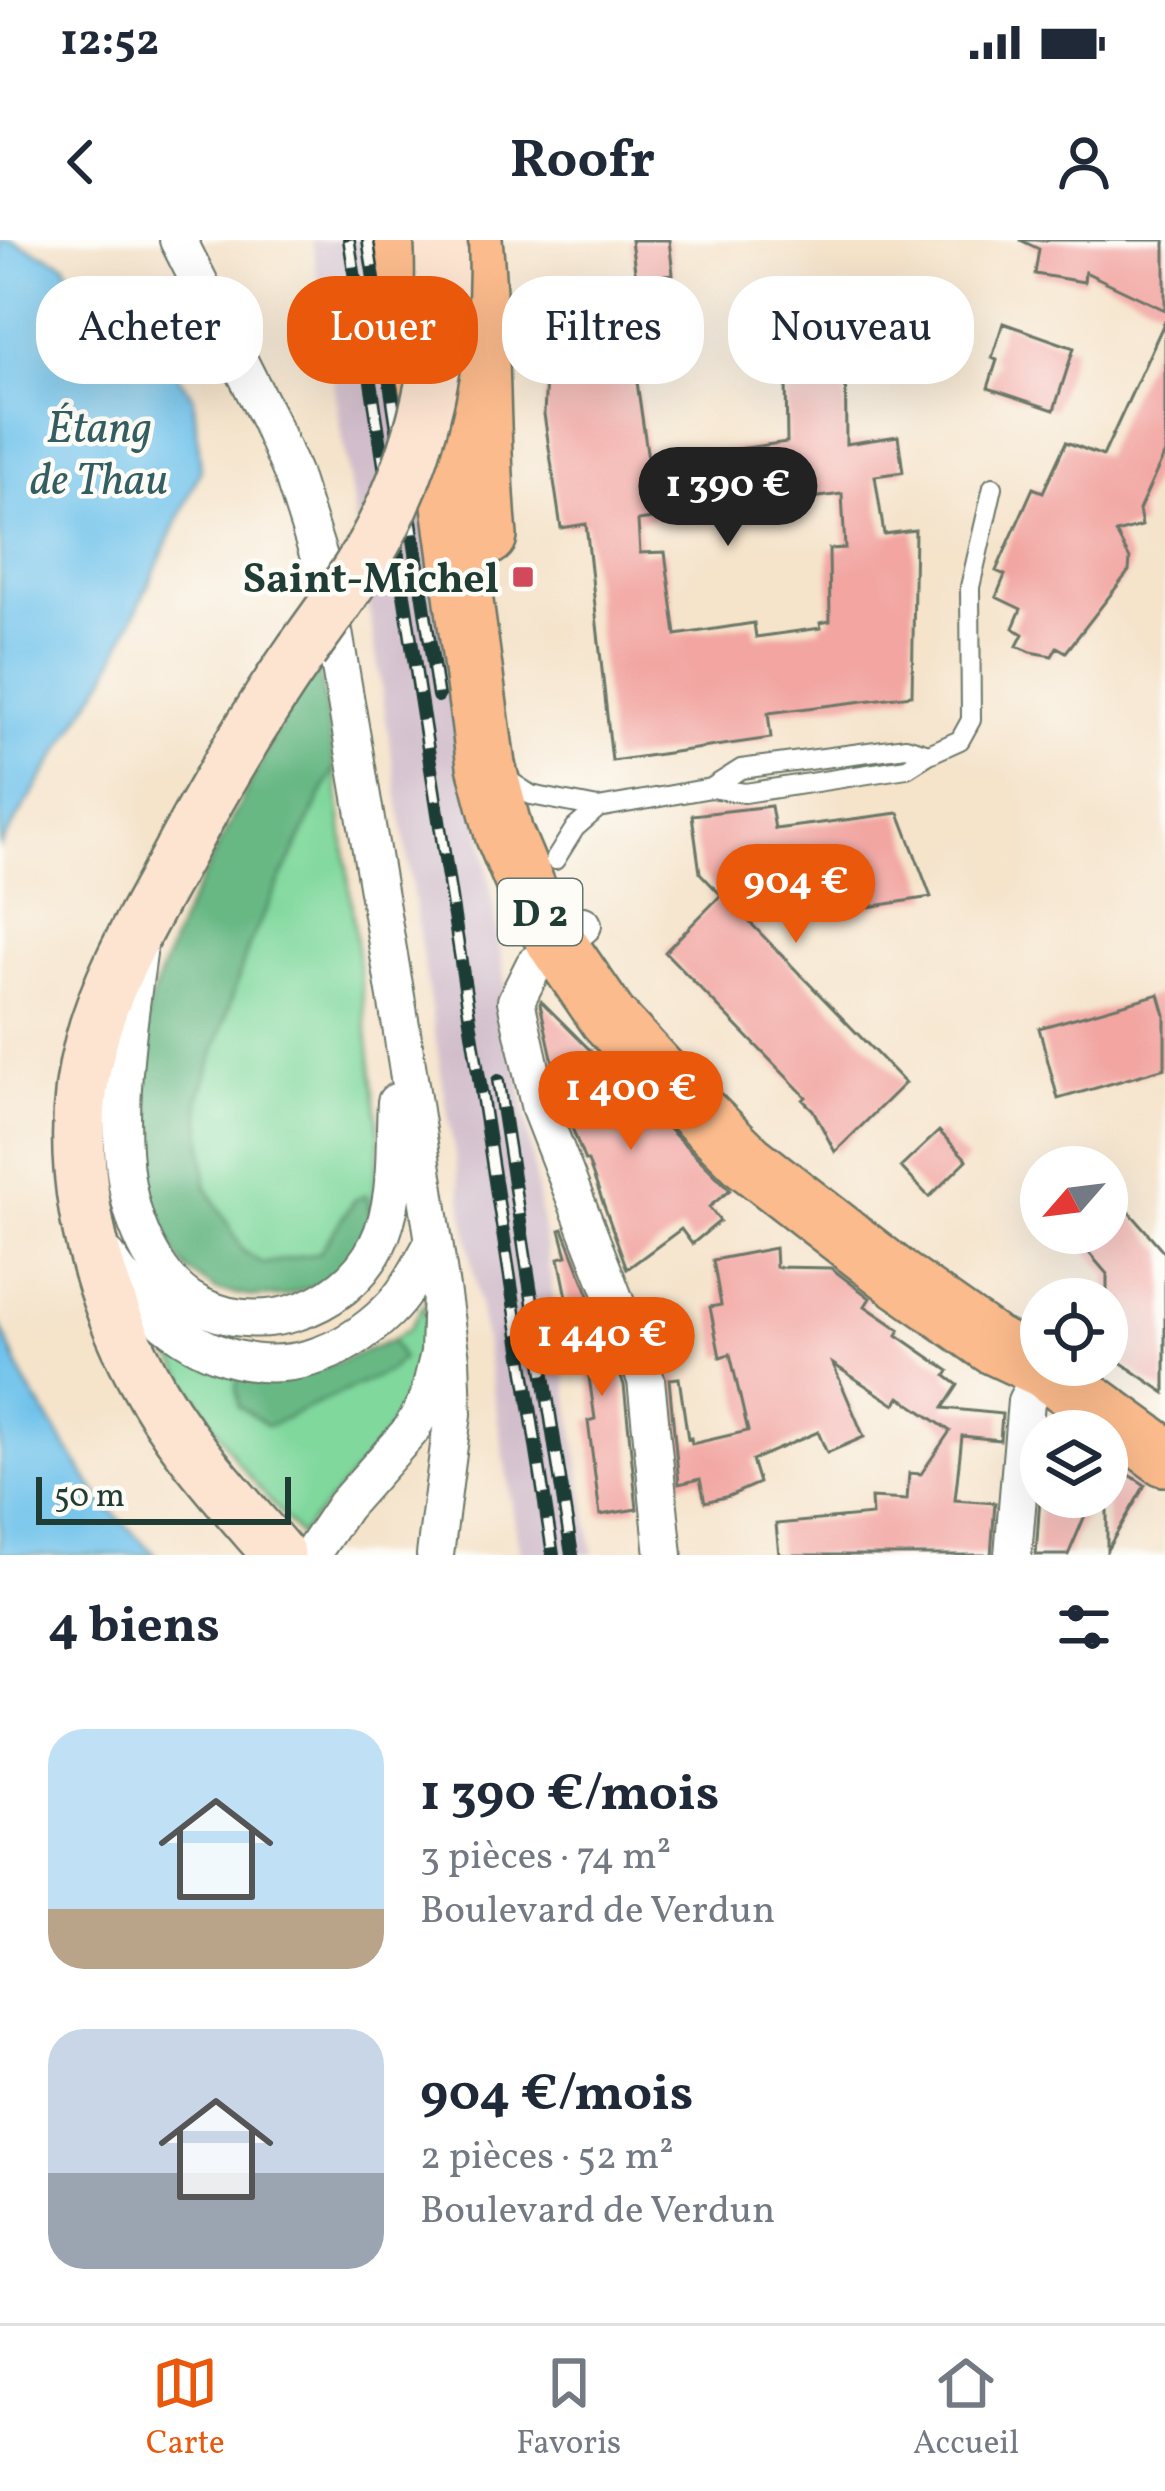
<!DOCTYPE html>
<html lang="fr">
<head>
<meta charset="utf-8">
<style>
  :root { --surface:#fff; --page:#f6f6f7; --text:#1f2937; --muted:#747a83; --line:#e0e1e3; --accent:#ea580c }
  body { margin:0; font-family:Vollkorn,serif; background:var(--page); color:var(--text); height:100vh; display:flex; flex-direction:column; font-size:45px; white-space:nowrap }
  * { box-sizing:border-box; margin:0 }
  p { font-size:39px; color:var(--muted) }
  .icon { flex:none; width:66px; height:66px; fill:none; stroke:currentColor; stroke-width:2; stroke-linecap:round; stroke-linejoin:round }
  .map { position:relative; height:1315px; overflow:hidden }
  .sheet { display:flex; flex-direction:column; background:var(--surface); flex:1 }
  .sheet>* { flex:none }
  .banner { position:absolute; left:36px; top:36px; width:1095px; height:108px; display:flex; gap:24px }
  .needle { width:78px; rotate:242deg }
  .buttons { position:absolute; left:1020px; top:906px; display:grid; gap:24px }
  .buttons a { display:grid; place-items:center; width:108px; height:108px; border-radius:50%; background:var(--surface); box-shadow:0 12px 48px #0002; font-size:60px }
  .scale { position:absolute; left:36px; bottom:30px; width:255px; box-sizing:border-box; padding-left:12px; border:6px solid #1f3d34; border-top:0; font-size:33px; line-height:42px; white-space:nowrap; color:#1f3d34; -webkit-text-stroke:9px #fdfcf7; paint-order:stroke }
  .price { position:absolute; translate:-50% -102px; padding:0 27px; border-radius:42px; background:var(--accent); color:#fff; font-size:39px; line-height:78px; filter:drop-shadow(0 3px 6px #0008) }
  .price::after { content:''; position:absolute; left:50%; top:72px; width:36px; height:27px; margin-left:-18px; background:inherit; clip-path:polygon(0 0,100% 0,50% 100%) }
  .price.on { background:#222; color:#fff }
  ul { padding:0; list-style:none }
  li { display:flex; align-items:center; gap:36px; height:300px; padding:0 48px }
  li span { display:grid; place-items:center; flex:none; width:336px; height:240px; border-radius:36px; color:#555 }
  li>.icon { margin-inline-start:auto }
  span .icon { width:144px; height:144px; fill:#fffc; stroke-width:1 }
  li b { font-size:51px }
  h2 { display:flex; justify-content:space-between; align-items:center; height:144px; padding:0 48px; font-size:51px }
  .tag { padding:0 42px; border-radius:48px; background:var(--surface); box-shadow:0 12px 48px #0002; font-size:42px; line-height:108px }
  .tag.on { background:var(--accent); color:#fff }
  .status { display:flex; justify-content:space-between; align-items:center; height:84px; padding:0 60px; background:var(--surface); direction:ltr }
  .status svg { height:33px; fill:currentColor }
  header { display:flex; justify-content:space-between; align-items:center; height:156px; padding:0 48px; background:var(--surface); font-size:54px; font-weight:700 }
  .tab-bar { display:flex; justify-content:space-around; align-items:center; height:168px; border-top:3px solid var(--line); background:var(--surface); font-size:33px; color:var(--muted) }
  .tab-bar a { display:grid; justify-items:center; gap:6px }
  .tab-bar .on { color:var(--accent) }
  .map>svg:first-child { display:block }
  .industrial { fill:#d1bdcb }
  .green { fill:#80d89d; stroke:#508a68; stroke-width:3 }
  .forest { fill:#68b884; stroke:#447a5c; stroke-width:3 }
  .water { fill:#6fc2eb; stroke:#478090; stroke-width:3 }
  .building { fill:#f2a5a1; fill-rule:evenodd }
  .lines { fill:none; stroke-linecap:round; stroke-linejoin:round }
  .lane-casing { stroke:#6a7768; stroke-width:22 }
  .street-casing { stroke:#6a7768; stroke-width:40 }
  .secondary-casing { stroke:#6a7768; stroke-width:56 }
  .primary-casing { stroke:#6a7768; stroke-width:62 }
  .lane { stroke:#fff; stroke-width:18 }
  .street { stroke:#fff; stroke-width:36 }
  .secondary { stroke:#fde4d1; stroke-width:51 }
  .primary { stroke:#fbbb8c; stroke-width:57 }
  .rail-casing { stroke:#1f3d34; stroke-width:14 }
  .rail { stroke:#fdfcf7; stroke-width:9; stroke-dasharray:27; stroke-linecap:butt }
  .secondary-bridge-casing { stroke:#6a7768; stroke-width:56; stroke-linecap:butt }
  .secondary-bridge { stroke:#fde4d1; stroke-width:51 }
  .poi-dot { fill:#d1495b; stroke:#fdfcf7; stroke-width:4.5 }
  .labels { text-anchor:middle; stroke-width:9; stroke-linejoin:round; paint-order:stroke }
  .shield { fill:#fdfcf7; stroke:#62766e; stroke-width:3 }
  .shield-label { font-size:39px; font-weight:bold; fill:#1f3d34 }
  .poi-label { font-size:42px; font-weight:bold; fill:#1f3d34; stroke:#fdfcf7; text-anchor:end }
  .water-label { font-size:45px; font-style:italic; fill:#335e62; stroke:#fdfcf7 }
</style>
</head>
<body>
<div class="status"><b>12:52</b><svg viewBox="0 0 49 12"><path d="M0 12V9h3v3zM5 12V6h3v6zM10 12V3h3v9zM15 12V0h3v12zM26 1h20v11H26zM47 4h2v5h-2z"/></svg></div>
<header><svg class="icon" aria-label="back" viewBox="0 0 24 24"><path d="M15 5l-7 7 7 7"/></svg>Roofr<svg class="icon" aria-label="person" viewBox="0 0 24 24"><circle cx="12" cy="8" r="4"/><path d="M4 21q1-7 8-7t8 7"/></svg></header>
<div class="map">
<svg width="1165" height="1315" viewBox="0 0 1165 1315">
  <rect width="100%" height="100%" fill="#fdfcf7"/>
  <filter id="ink" filterUnits="userSpaceOnUse"><feTurbulence type="fractalNoise" baseFrequency=".00833" numOctaves="2"/><feDisplacementMap in="SourceGraphic" scale="24" xChannelSelector="R" yChannelSelector="G"/><feConvolveMatrix kernelMatrix="1 2 1 2 8 2 1 2 1" color-interpolation-filters="sRGB"/></filter>
  <filter id="wash" filterUnits="userSpaceOnUse"><feTurbulence type="fractalNoise" baseFrequency=".004" numOctaves="4" result="noise"/><feDisplacementMap in="SourceGraphic" scale="48" xChannelSelector="R" yChannelSelector="G"/><feGaussianBlur stdDeviation="2.7" result="paint"/><feColorMatrix in="noise" values="0 0 0 0 0 0 0 0 0 0 0 0 0 0 0 0 0 1.4 0 .05"/><feComposite in="paint" operator="in"/></filter>
  <g filter="url(#wash)">
    <rect width="100%" height="100%" fill="#f5e3ca"/>
    <path class="industrial" d="M312,0H391L593,1315H520L434,789Z"/>
    <path class="green" d="M335,527L380,900L372,977L366,956L354,960L319,1013L262,1024L243,1011L206,946L199,859L249,705Z
      M424,1064L426,1085L415,1149L378,1206L299,1295L237,1222L161,1100L208,1128L241,1135L402,1118L392,1100L409,1089Z"/>
    <path class="forest" d="M319,426L335,527L249,705L199,859L206,946L243,1011L263,1024L319,1013L355,960L366,955L372,977L349,1020L324,1042L286,1056L253,1057L216,1050L187,1030L161,993L149,967L140,918L136,824L152,756L181,680L300,445Z
      M392,1100L402,1118L389,1131L268,1186L239,1167L236,1143L241,1135L326,1127Z"/>
    <path class="water" d="M0,0H11L65,24L74,44L110,65L155,106L193,156L201,229L107,435L0,606Z
      M0,1084L25,1142L102,1262L156,1315H0Z"/>
    <g id="blocks">
      <path class="building" d="M631,0H669L673,34L636,38Z
        M1020,0H1165V70L1085,32L1084,42L1035,34L1039,9Z
        M653,71L658,111L654,126L635,128L648,219L661,217V220L787,202L786,140L780,141V93L809,92V80L845,79L846,204L898,196L903,232L875,236L884,294L915,290L912,455L768,473L771,498L612,521L586,284L561,288L544,174L549,85ZM842,254L845,308L829,309L830,381L820,383L821,388L756,397L754,383L676,395L665,312L640,313L638,281L660,278L659,273L714,265V271Z
        M1165,81V213L1139,270L1142,286L1116,293L1130,319L1129,331L1066,412L1057,407L1052,416L1031,412L1017,406L1023,394L1013,388L1021,369L996,357L1005,335L996,331L1033,248L1043,252L1066,202L1103,216Z
        M1003,83L1074,108L1054,170L988,148L997,120L992,118Z
        M771,566L775,589L899,573L931,657L830,673L828,659L737,669L905,843L835,912L813,870L803,860L806,857L665,712L721,655L700,633L692,575Z
        M1159,754L1165,775V828L1058,859L1039,788Z
        M541,761L730,950L709,967L720,981L692,1004L681,989L627,1029L588,921H585L562,862L540,764Z
        M939,891L967,920L929,957L901,927Z
        M1107,946L1165,1013V1153L1107,1113V1034L1072,993H1107Z
        M563,989L624,1145L637,1269L600,1275L588,1181L595,1179L582,1088L574,1091L559,1018L567,1016L560,990Z
        M775,1008L776,1027L831,1028L870,1058L865,1066L900,1090L897,1095L949,1131L946,1136L958,1145L943,1168L1002,1174L1000,1200L962,1196L955,1260L995,1263L991,1315H779L776,1284L872,1275L871,1258L907,1260L909,1233L921,1234L950,1191L900,1157L895,1165L833,1124L864,1197L827,1213L818,1192L752,1220L759,1243L729,1256L705,1262L700,1239L679,1244L669,1139L679,1138L688,1199L691,1198L692,1204L748,1191L730,1114L720,1117L710,1067L721,1065L713,1020Z
        M1107,1220L1145,1245L1107,1310Z
        M1040,1257H1093L1068,1315H1036Z"/>
    </g>
  </g>
  <g filter="url(#ink)">
    <use href="#blocks" fill-opacity="0" stroke="#6a7768" stroke-width="3"/>
    <g class="lines">
      <g class="lane-casing">
        <path id="lane" d="M505,538L531,555L598,568L711,548L745,553L907,528L929,514L960,500L971,480L970,347L993,247
          M711,548L741,529L906,507L929,514
          M555,620L575,588L598,568"/>
      </g>
      <g class="street-casing">
        <path id="street" d="M178,0L269,180L292,233L324,333L402,792L441,1048
          M583,685L534,725L516,761L540,869L646,1140L664,1315
          M138,714C127,795 107,917 141,994C151,1018 168,1045 189,1059C252,1101 344,1072 377,1005C399,960 393,910 396,862
          M108,1017C174,1122 290,1166 388,1071C408,1052 421,1024 434,1001
          M311,1315L344,1266L411,1190L428,1159L439,1113L441,1048L451,1119L453,1174L435,1315
          M1013,1315L1026,1161L1044,1129"/>
      </g>
      <g class="secondary-casing">
        <path id="secondary" d="M279,1315C230,1258 177,1202 142,1135C89,1035 61,911 91,801C108,737 144,677 175,620C214,547 254,478 302,410"/>
      </g>
      <g class="primary-casing">
        <path id="primary" d="M401,0L409,54L450,257L486,525L504,594L530,656L558,705L608,778L669,844L748,922L899,1039L993,1105L1044,1129L1165,1217
          M473,0C483,98 479,198 488,296"/>
      </g>
      <use href="#lane" class="lane"/>
      <use href="#street" class="street"/>
      <use href="#secondary" class="secondary"/>
      <use href="#primary" class="primary"/>
      <g class="rail-casing">
        <path id="rail" d="M349,0L553,1315
          M368,0L438,456
          M498,841L572,1315"/>
      </g>
      <use href="#rail" class="rail"/>
      <g class="secondary-bridge-casing">
        <path id="secondary-bridge" d="M302,410C330,371 361,330 383,286C428,196 446,101 441,0"/>
      </g>
      <use href="#secondary-bridge" class="secondary-bridge"/>
    </g>
  </g>
  <rect class="poi-dot" x="511" y="325" width="24" height="24" rx="6"/>
  <g class="labels">
    <rect class="shield" x="498" y="639" width="84" height="66" rx="9"/>
    <g class="shield-label">
      <text x="540" y="686">D 2</text>
    </g>
    <g class="poi-label">
      <text x="499" y="352">Saint-Michel</text>
    </g>
    <g class="water-label">
      <text x="99" y="202">Étang<tspan x="99" dy="52">de Thau</tspan></text>
    </g>
  </g>
</svg>
<div class="buttons">
<a><svg class="needle" viewBox="-14 -14 28 28"><path d="M0-13l5 13h-10z" fill="#e53935"/><path d="M0 13l5-13h-10z" fill="#747a83"/></svg></a>
<a><svg class="icon" aria-label="locate" viewBox="0 0 24 24"><circle cx="12" cy="12" r="6"/><path d="M12 2v4M12 18v4M2 12h4M18 12h4"/></svg></a>
<a><svg class="icon" aria-label="layers" viewBox="0 0 24 24"><path d="M12 4l9 5-9 5-9-5zM3 14l9 5 9-5"/></svg></a>
</div>
<div class="scale">50 m</div>
<b class="price on" style="left:728px;top:309px">1 390 €</b>
<b class="price" style="left:796px;top:706px">904 €</b>
<b class="price" style="left:631px;top:913px">1 400 €</b>
<b class="price" style="left:602px;top:1159px">1 440 €</b>
<div class="banner">
<a class="tag">Acheter</a>
<a class="tag on">Louer</a>
<a class="tag">Filtres</a>
<a class="tag">Nouveau</a>
</div>
</div>
<section class="sheet">
<h2>4 biens<svg class="icon" aria-label="filters" viewBox="0 0 24 24"><path d="M4 7h16M4 17h16"/><circle cx="9" cy="7" r="2"/><circle cx="15" cy="17" r="2"/></svg></h2>
<ul>
<li><span style="background:linear-gradient(#bfe0f5 75%,#b9a48a 0)"><svg class="icon" aria-label="home" viewBox="0 0 24 24"><path d="M3 11l9-7 9 7M6 9v11h12V9"/></svg></span><div><b>1 390 €/mois</b><p>3 pièces · 74 m²</p><p>Boulevard de Verdun</p></div></li>
<li><span style="background:linear-gradient(#c9d6e8 60%,#9aa5b1 0)"><svg class="icon" aria-label="home" viewBox="0 0 24 24"><path d="M3 11l9-7 9 7M6 9v11h12V9"/></svg></span><div><b>904 €/mois</b><p>2 pièces · 52 m²</p><p>Boulevard de Verdun</p></div></li>
</ul>
</section>
<nav class="tab-bar">
<a class="on"><svg class="icon" aria-label="map" viewBox="0 0 24 24"><path d="M3 6l6-2 6 2 6-2v14l-6 2-6-2-6 2zM9 4v14M15 6v14"/></svg>Carte</a>
<a><svg class="icon" aria-label="saved" viewBox="0 0 24 24"><path d="M7 4h10v16l-5-4-5 4z"/></svg>Favoris</a>
<a><svg class="icon" aria-label="home" viewBox="0 0 24 24"><path d="M3 11l9-7 9 7M6 9v11h12V9"/></svg>Accueil</a>
</nav>
</body>
</html>
